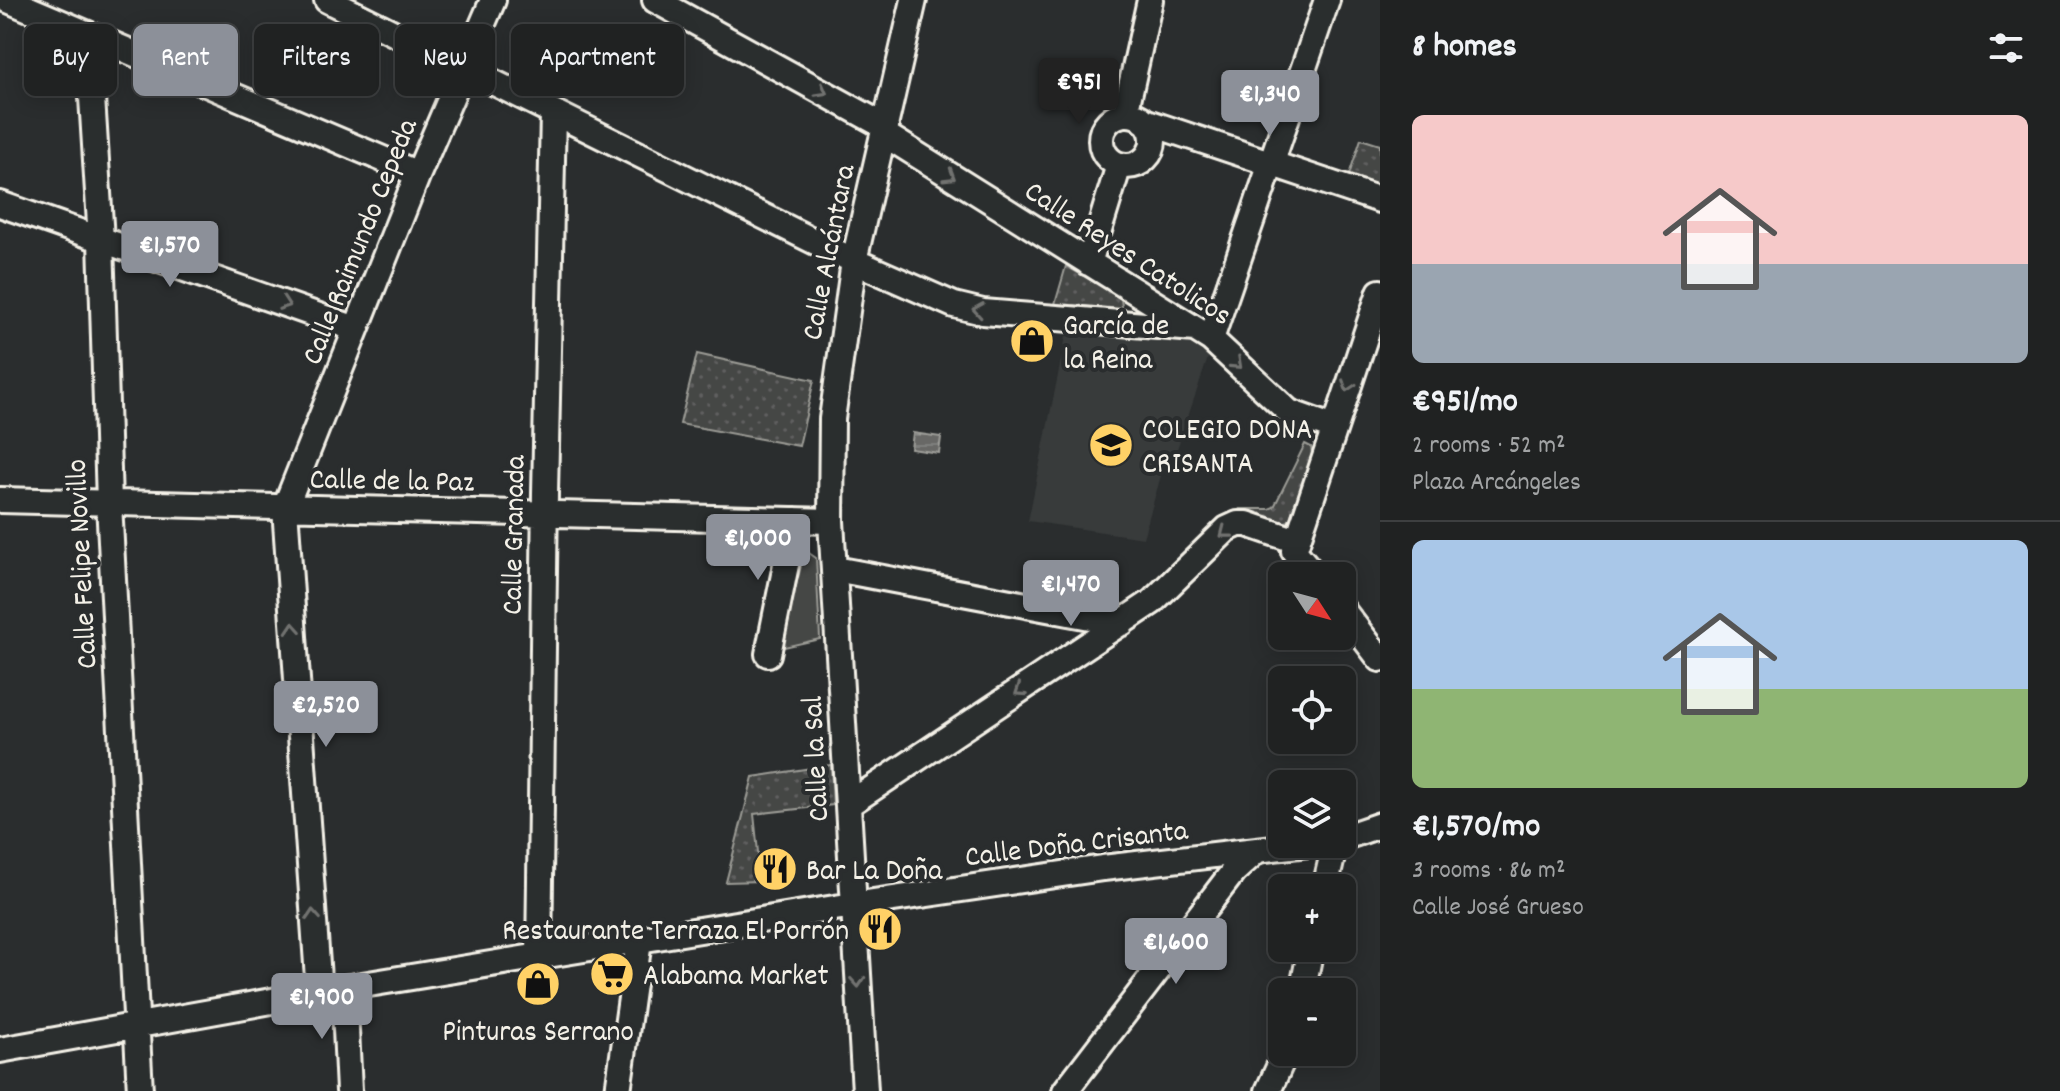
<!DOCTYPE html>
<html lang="en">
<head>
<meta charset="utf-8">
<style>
  :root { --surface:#202222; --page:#282a2a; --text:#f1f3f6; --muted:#a2a4a5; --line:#3d3f40; --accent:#8c9099 }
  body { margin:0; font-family:Dekko,sans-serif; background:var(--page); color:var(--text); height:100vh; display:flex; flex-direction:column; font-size:30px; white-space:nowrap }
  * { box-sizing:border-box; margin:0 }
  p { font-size:26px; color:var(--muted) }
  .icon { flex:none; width:44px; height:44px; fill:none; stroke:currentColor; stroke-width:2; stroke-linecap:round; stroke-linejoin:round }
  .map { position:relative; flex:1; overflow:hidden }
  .sheet { display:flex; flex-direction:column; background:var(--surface); width:680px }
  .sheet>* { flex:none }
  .hud { position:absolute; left:24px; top:24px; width:760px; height:72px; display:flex; gap:16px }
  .needle { width:52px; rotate:126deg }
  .fabs { position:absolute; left:1268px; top:562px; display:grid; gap:16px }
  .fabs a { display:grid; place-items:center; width:88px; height:88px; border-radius:12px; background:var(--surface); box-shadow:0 4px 20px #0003,0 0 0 2px var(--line); font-size:40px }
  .price { position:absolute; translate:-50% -68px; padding:0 18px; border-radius:8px; background:var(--accent); color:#fff; font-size:26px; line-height:52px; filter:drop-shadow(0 2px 4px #0008) }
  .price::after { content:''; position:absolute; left:50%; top:48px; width:24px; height:18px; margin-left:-12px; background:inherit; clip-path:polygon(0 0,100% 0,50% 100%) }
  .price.on { background:#222; color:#fff }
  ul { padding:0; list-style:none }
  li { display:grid; align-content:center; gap:16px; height:424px; padding:0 32px }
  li+li { border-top:2px solid var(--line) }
  li span { display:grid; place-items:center; height:248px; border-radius:12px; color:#555 }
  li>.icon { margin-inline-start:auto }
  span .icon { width:144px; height:144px; fill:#fffc; stroke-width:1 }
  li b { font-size:34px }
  h2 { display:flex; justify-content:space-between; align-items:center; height:96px; padding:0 32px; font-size:34px }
  .chip { padding:0 28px; border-radius:12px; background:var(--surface); box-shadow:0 4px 20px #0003,0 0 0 2px var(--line); font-size:28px; line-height:72px }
  .chip.on { background:var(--accent); color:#fff }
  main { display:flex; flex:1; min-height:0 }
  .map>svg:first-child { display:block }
  .built { fill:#373a3a }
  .grass { fill:url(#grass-dots); stroke:#9c9c96; stroke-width:2 }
  .park { fill:#444645; stroke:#9c9c96; stroke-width:2 }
  .water { fill:url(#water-rules); stroke:#9f9f9a; stroke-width:2 }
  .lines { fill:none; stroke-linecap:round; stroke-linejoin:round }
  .minor-casing { stroke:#f4f1e8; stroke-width:30 }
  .minor { stroke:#2a2d2e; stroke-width:24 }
  .oneway { stroke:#71726f }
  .labels { text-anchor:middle; stroke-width:8; stroke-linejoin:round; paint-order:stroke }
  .street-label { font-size:30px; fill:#f4f1e8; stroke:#2a2d2e }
  .poi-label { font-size:30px; fill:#f4f1e8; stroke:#2a2d2e; text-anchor:start }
</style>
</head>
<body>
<main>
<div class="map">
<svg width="1380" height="1091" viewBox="0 0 1380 1091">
  <defs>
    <pattern id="grass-dots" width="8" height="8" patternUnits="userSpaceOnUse" patternTransform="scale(2)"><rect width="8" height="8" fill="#444645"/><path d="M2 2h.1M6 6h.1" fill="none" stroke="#606160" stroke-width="1.8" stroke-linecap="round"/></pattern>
    <pattern id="water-rules" width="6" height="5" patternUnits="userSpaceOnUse" patternTransform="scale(2)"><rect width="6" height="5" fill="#676866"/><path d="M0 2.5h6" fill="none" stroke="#7d7e7c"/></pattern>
  </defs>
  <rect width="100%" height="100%" fill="#2a2d2e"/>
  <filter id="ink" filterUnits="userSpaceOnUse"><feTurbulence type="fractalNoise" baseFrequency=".0125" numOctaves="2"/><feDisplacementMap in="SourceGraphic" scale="16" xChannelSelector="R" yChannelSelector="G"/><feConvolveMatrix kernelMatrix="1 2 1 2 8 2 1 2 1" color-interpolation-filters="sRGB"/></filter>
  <g filter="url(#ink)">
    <path class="built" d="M1066,336L1193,341L1209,355L1175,455L1165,462L1143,538L1028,521Z"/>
    <path class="grass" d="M1361,139L1380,145V186L1349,175Z
      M1066,266L1121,298L1122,307L1120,309L1055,304Z
      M697,354L814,380L799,446L680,424Z
      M1305,444L1311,447L1312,454L1289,521C1277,526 1256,515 1242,514L1240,509H1269L1274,507Z
      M831,765L833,805L754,814L761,881L726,882L753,777Z"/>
    <path class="park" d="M809,553L816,558L820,639L780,648L803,558Z"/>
    <path class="water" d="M913,433L941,437L939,453L911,449Z"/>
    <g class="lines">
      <g class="minor-casing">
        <path id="minor" d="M8,0L418,174
          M327,0L854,261L954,305L983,312L1195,329
          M655,0L886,127
          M88,34L101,240L109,503L140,1091
          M1125,114L1150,0
          M1101 140a26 26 0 1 1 52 0a26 26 0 1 1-52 0Z
          M1144,121L1380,200
          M884,134L1211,339L1289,412L1334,428
          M0,204L356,329
          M1089,263L1119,165
          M1211,339L1327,0
          M0,500L831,521
          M835,569L1122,623
          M1315,576L1294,551L1380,292
          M1342,609L1380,659
          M768,654L795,520
          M849,804L1152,602L1227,529L1238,524H1247L1297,541
          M1342,838L1380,825
          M1325,888L1335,844
          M539,958L545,493L553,113
          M344,988L349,1091
          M1302,992L1311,948
          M319,993L285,508L418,174L493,0
          M0,1050L344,988L853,905L1103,868L1308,844
          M618,1091L639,941
          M865,1091L831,521L832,419L854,261L914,0
          M1065,1091L1233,872L1255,852
          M1268,1091L1286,1052"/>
      </g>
      <use href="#minor" class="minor"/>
    </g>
    <defs><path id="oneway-chevron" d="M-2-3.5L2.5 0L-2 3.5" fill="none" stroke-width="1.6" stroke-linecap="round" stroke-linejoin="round" transform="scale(2)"/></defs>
    <g class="oneway">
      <use href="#oneway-chevron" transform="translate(822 91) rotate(29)"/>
      <use href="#oneway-chevron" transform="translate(950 176) rotate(32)"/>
      <use href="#oneway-chevron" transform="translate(285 304) rotate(19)"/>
      <use href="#oneway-chevron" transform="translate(978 310) rotate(-171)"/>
      <use href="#oneway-chevron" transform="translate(1237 364) rotate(43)"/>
      <use href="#oneway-chevron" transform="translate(1348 386) rotate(109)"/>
      <use href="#oneway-chevron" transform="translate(1225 533) rotate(142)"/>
      <use href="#oneway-chevron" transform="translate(293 628) rotate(-94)"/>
      <use href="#oneway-chevron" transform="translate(1020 691) rotate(146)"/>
      <use href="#oneway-chevron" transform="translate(313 915) rotate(-94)"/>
      <use href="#oneway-chevron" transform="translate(858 982) rotate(86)"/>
    </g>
  </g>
  <defs>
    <g id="shop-disc" transform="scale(2.3)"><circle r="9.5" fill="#ffd166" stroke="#2a2d2e"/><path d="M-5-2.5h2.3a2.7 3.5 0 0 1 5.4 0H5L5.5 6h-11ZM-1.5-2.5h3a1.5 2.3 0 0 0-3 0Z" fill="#111"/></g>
    <g id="school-disc" transform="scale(2.3)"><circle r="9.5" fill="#ffd166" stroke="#2a2d2e"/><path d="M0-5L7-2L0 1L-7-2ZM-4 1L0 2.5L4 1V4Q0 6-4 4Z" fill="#111"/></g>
    <g id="restaurant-disc" transform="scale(2.3)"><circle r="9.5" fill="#ffd166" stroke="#2a2d2e"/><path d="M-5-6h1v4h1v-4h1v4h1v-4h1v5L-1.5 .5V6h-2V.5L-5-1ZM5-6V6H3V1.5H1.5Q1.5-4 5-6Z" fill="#111"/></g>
    <g id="supermarket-disc" transform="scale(2.3)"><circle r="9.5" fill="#ffd166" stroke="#2a2d2e"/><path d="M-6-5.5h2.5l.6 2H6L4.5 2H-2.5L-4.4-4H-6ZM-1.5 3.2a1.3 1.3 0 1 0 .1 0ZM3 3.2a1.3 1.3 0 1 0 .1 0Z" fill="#111"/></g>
  </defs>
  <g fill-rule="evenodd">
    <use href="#shop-disc" x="1032" y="341"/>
    <use href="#school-disc" x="1111" y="445"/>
    <use href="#restaurant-disc" x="775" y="869"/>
    <use href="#restaurant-disc" x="880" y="929"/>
    <use href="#supermarket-disc" x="612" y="974"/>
    <use href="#shop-disc" x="538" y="984"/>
  </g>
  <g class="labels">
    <g class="street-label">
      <text transform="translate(358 241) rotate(-68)" y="10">Calle Raimundo Cepeda</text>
      <text transform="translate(827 252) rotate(-79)" y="10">Calle Alcántara</text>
      <text transform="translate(1129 252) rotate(33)" y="10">Calle Reyes Catolicos</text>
      <text transform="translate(392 479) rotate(1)" y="10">Calle de la Paz</text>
      <text transform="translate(512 535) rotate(-89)" y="10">Calle Granada</text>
      <text transform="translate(80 564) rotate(-93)" y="10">Calle Felipe Novillo</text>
      <text transform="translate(814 759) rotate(-93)" y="10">Calle la Sal</text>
      <text transform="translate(1076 842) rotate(-7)" y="10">Calle Doña Crisanta</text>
    </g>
    <g class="poi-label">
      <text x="1063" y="334">García de<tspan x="1063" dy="34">la Reina</tspan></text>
      <text x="1142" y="438">COLEGIO DONA<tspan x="1142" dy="34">CRISANTA</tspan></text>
      <text x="806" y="879">Bar La Doña</text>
      <text x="849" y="939" text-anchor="end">Restaurante Terraza El Porrón</text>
      <text x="643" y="984">Alabama Market</text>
      <text x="538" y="1040" text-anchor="middle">Pinturas Serrano</text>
    </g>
  </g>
</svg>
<div class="fabs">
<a><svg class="needle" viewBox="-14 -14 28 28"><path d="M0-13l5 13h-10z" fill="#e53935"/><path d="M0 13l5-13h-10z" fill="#a2a4a5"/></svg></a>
<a><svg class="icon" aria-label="locate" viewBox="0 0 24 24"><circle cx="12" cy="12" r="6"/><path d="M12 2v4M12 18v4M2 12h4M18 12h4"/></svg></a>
<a><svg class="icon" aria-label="layers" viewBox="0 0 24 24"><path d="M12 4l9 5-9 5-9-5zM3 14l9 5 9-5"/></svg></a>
<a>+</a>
<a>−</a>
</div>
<b class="price on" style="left:1079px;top:126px">€951</b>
<b class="price" style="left:1270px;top:138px">€1,340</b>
<b class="price" style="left:170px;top:289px">€1,570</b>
<b class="price" style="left:758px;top:582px">€1,000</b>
<b class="price" style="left:1071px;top:628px">€1,470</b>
<b class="price" style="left:326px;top:749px">€2,520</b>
<b class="price" style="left:1176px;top:986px">€1,600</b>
<b class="price" style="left:322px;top:1041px">€1,900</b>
<div class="hud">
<a class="chip">Buy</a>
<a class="chip on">Rent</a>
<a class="chip">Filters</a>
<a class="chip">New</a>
<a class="chip">Apartment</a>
</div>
</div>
<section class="sheet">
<h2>8 homes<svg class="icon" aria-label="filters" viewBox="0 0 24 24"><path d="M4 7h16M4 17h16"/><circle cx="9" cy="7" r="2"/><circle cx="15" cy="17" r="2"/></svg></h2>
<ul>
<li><span style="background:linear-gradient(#f6c9c9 60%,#9aa5b1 0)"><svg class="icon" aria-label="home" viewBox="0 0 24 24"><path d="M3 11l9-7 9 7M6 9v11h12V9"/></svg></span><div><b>€951/mo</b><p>2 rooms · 52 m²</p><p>Plaza Arcángeles</p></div></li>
<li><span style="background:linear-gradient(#a9c7e8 60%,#8fb573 0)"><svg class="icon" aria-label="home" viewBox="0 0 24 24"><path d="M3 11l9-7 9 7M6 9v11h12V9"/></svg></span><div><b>€1,570/mo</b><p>3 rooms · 86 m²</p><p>Calle José Grueso</p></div></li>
</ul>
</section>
</main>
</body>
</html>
